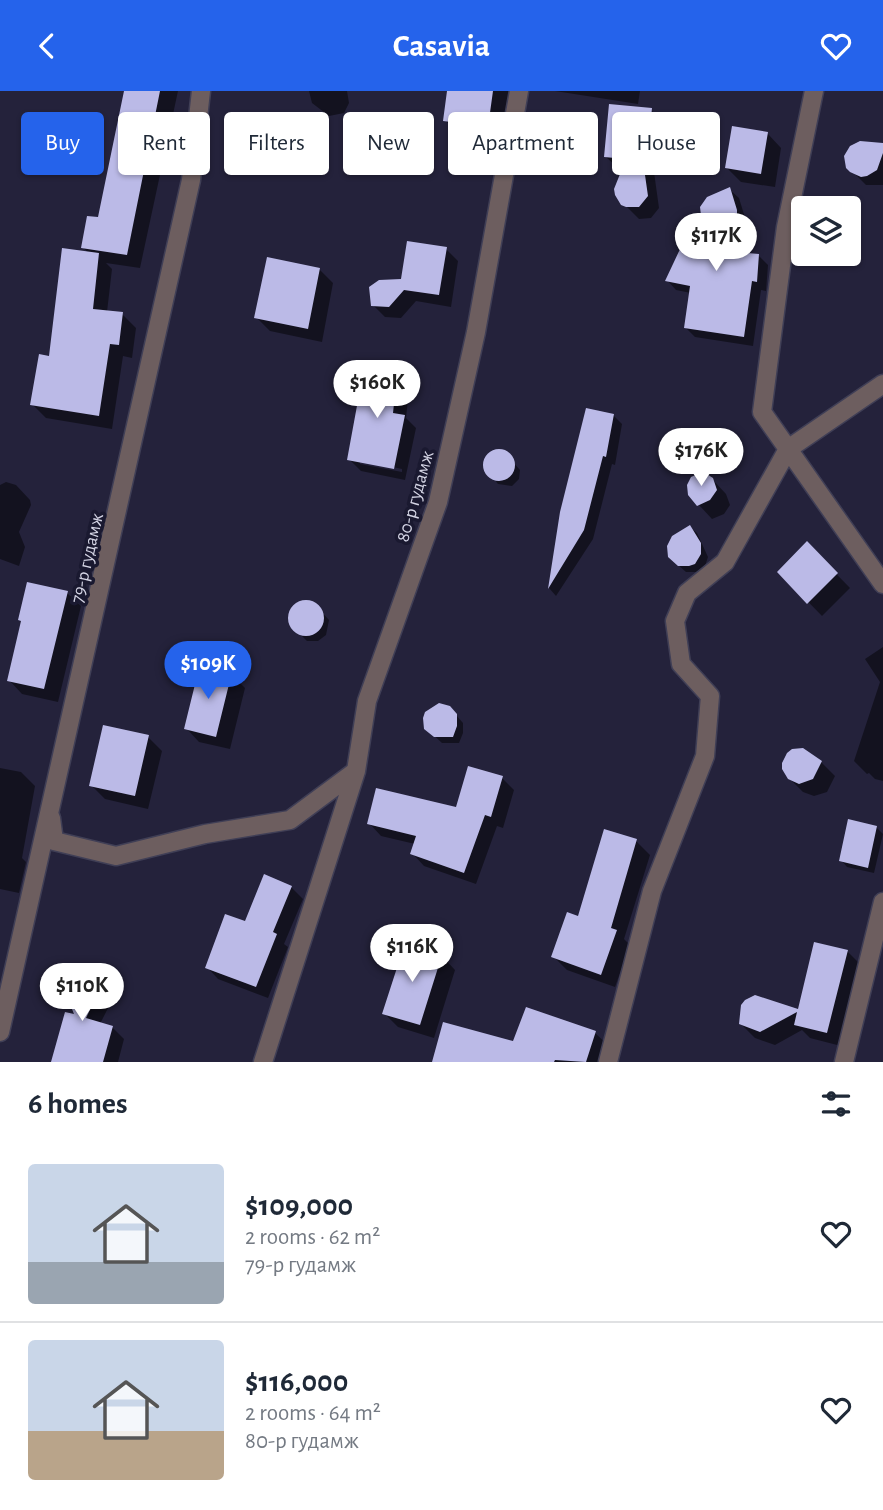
<!DOCTYPE html>
<html lang="en">
<head>
<meta charset="utf-8">
<style>
  :root { --surface:#fff; --page:#f2f2f3; --text:#1f2937; --muted:#747a83; --line:#e0e1e3; --accent:#2563eb }
  body { margin:0; font-family:"Alegreya Sans",sans-serif; background:var(--page); color:var(--text); height:100vh; display:flex; flex-direction:column; font-size:26px; white-space:nowrap }
  * { box-sizing:border-box; margin:0 }
  p { font-size:23px; color:var(--muted) }
  .icon { flex:none; width:38px; height:38px; fill:none; stroke:currentColor; stroke-width:2; stroke-linecap:round; stroke-linejoin:round }
  .map { position:relative; height:971px; overflow:hidden }
  .side { display:flex; flex-direction:column; background:var(--surface); flex:1 }
  .side>* { flex:none }
  .banner { position:absolute; left:21px; top:21px; width:842px; height:63px; display:flex; gap:14px }
  .fabs { position:absolute; left:791px; top:105px; display:grid; gap:14px }
  .fabs a { display:grid; place-items:center; width:70px; height:70px; border-radius:7px; background:var(--surface); box-shadow:0 2px 5px #0004; font-size:35px }
  .price { position:absolute; translate:-50% -60px; padding:0 16px; border-radius:24px; background:#fff; color:#222; font-size:23px; line-height:46px; filter:drop-shadow(0 2px 4px #0008) }
  .price::after { content:''; position:absolute; left:50%; top:42px; width:21px; height:16px; margin-left:-10px; background:inherit; clip-path:polygon(0 0,100% 0,50% 100%) }
  .price.selected { background:var(--accent); color:#fff }
  ul { padding:0; list-style:none }
  li { display:flex; align-items:center; gap:21px; height:175px; padding:0 28px }
  li+li { border-top:2px solid var(--line) }
  li span { display:grid; place-items:center; flex:none; width:196px; height:140px; border-radius:7px; color:#555 }
  li>.icon { margin-inline-start:auto }
  span .icon { width:84px; height:84px; fill:#fffc; stroke-width:1 }
  li b { font-size:30px }
  h2 { display:flex; justify-content:space-between; align-items:center; height:84px; padding:0 28px; font-size:30px }
  .tag { padding:0 24px; border-radius:7px; background:var(--surface); box-shadow:0 2px 5px #0004; font-size:24px; line-height:63px }
  .tag.selected { background:var(--accent); color:#fff }
  header { display:flex; justify-content:space-between; align-items:center; height:91px; padding:0 28px; background:var(--accent); color:#fff; font-size:32px; font-weight:700 }
  .map>svg:first-child { display:block }
  .shadow { fill:#0007; fill-rule:evenodd }
  .building { fill:#bbbae7 }
  .lines { fill:none; stroke-linecap:round; stroke-linejoin:round }
  .street-casing { stroke:#403f56; stroke-width:21 }
  .street { stroke:#6d5e5f; stroke-width:18 }
  .labels { text-anchor:middle; stroke-width:7; stroke-linejoin:round; paint-order:stroke }
  .street-label { font-size:19px; fill:#d5d5e5; stroke:#1a1930 }
</style>
</head>
<body>
<header><svg class="icon" aria-label="back" viewBox="0 0 24 24"><path d="M15 5l-7 7 7 7"/></svg>Casavia<svg class="icon" aria-label="heart" viewBox="0 0 24 24"><path d="M12 20l-8-8c-3-5 5-10 8-4 3-6 11-1 8 4z"/></svg></header>
<div class="map">
<svg width="883" height="971" viewBox="0 0 883 971">
  <rect width="100%" height="100%" fill="#24223b"/>
  <path class="shadow" d="M128,0H178L140,177L106,172L112,178L107,221L122,223L136,237L132,267L123,265L112,338L46,327L32,313L89,163L83,156L99,128Z
    M309,0H347L349,12L344,22L329,25L312,12Z
    M448,0H509L501,48L458,42L445,29Z
    M555,0H640L638,13Z
    M651,19L663,31L658,81H654L659,117L651,127L639,128L619,108L624,78L618,77L606,66Z
    M768,43L781,57L775,96L741,91L727,77Z
    M883,54V94H866L848,76Z
    M729,98L739,107L746,130L735,162L758,164L768,174L766,200L761,199L753,255L695,246L686,237L691,202L676,199L667,189L707,160Z
    M446,158L458,170L451,216L416,210L401,227L385,226L373,214Z
    M319,178L333,192L322,251L270,240L256,226Z
    M384,275L409,299L406,327L416,337L405,389L361,380L349,368ZM360,369L402,378V381L360,373Z
    M613,324L622,333L615,374L612,373L593,448L556,505L549,497Z
    M498,359L504,361L520,379L519,388L512,395L498,393L485,377L489,364Z
    M712,388L726,403L730,414L724,423L712,428L699,414Z
    M6,391L16,394L30,409L31,414L19,441L25,456L19,475L0,468V394Z
    M690,436L697,442L708,466L705,475L696,481H686L677,473Z
    M807,453L850,497L822,525L779,481Z
    M67,502L81,515L58,611L22,603L9,589Z
    M300,512L315,514L329,529L326,544L318,550H307L292,535V519Z
    M883,556V690L875,688L869,682L867,683L854,670L880,591L865,568Z
    M231,583L245,597L230,658L199,651L186,637Z
    M456,624L463,632V642L459,652H442L426,637Z
    M148,646L162,660L148,718L105,708L91,694Z
    M821,671L835,685L827,701L814,705L803,701L789,687Z
    M0,677L21,681L35,695L22,767L26,771L19,802L0,798Z
    M502,687L514,699L503,737L497,735L476,793L424,775L412,762L415,753L381,745L369,732L457,718Z
    M876,736L883,743L874,782L847,776L841,769Z
    M636,750L650,764L624,848L630,854L615,896L567,879L553,865Z
    M291,796L303,808L284,853L288,856L268,907L218,888L207,876L246,833Z
    M847,860L861,874L841,955L810,947L802,939L775,954L755,947L741,933L799,920Z
    M442,865L455,879L434,947L398,936L384,922Z
    M90,881L110,902V913L100,933L112,936L124,948L118,971H53L77,926Z
    M595,942L609,955L603,971H434Z"/>
  <path class="building" d="M124,0H160L127,164L81,157L87,125L98,126Z
    M447,0H493L488,36L443,30Z
    M609,13L652,17L647,70H643L648,105L639,116H626L621,114L615,104L614,98L626,68L604,66Z
    M732,35L768,41L761,83L725,77Z
    M860,50L883,52V62L877,79L867,85L861,86L850,81L846,77L844,65L850,55Z
    M730,96L737,119V126L724,160L759,163L757,191L752,190L744,246L684,237L690,195L665,190L681,156L705,158L700,116L707,106Z
    M407,150L447,156L439,204L404,199L389,216L371,215L369,196L379,189L401,188Z
    M62,157L99,162L93,218L123,221L119,254L110,253L99,325L30,314L39,263L49,265Z
    M267,166L320,177L308,238L254,227Z
    M379,273L390,276L397,285L393,322L405,324L394,378L347,369L361,293L369,277Z
    M586,317L614,323L606,366L603,365L584,439L548,498L560,421Z
    M483 374a16 16 0 1 1 32 0a16 16 0 1 1-32 0Z
    M700,382H705L713,387L717,399L710,409L697,415L688,404L687,394L691,386Z
    M690,434L701,452V463L695,473L689,475H678L668,466L667,455L672,445Z
    M807,450L838,482L807,513L777,481Z
    M27,491L68,500L44,598L7,590L21,530L18,529Z
    M288 527a18 18 0 1 1 36 0a18 18 0 1 1-36 0Z
    M200,573L232,581L216,646L184,638Z
    M439,612L450,615L457,623V635L453,646H434L424,638L423,627L425,621Z
    M103,634L149,644L135,705L89,695Z
    M803,657L822,670L813,688L799,693L788,688L782,678V672L787,662L792,658Z
    M468,675L503,685L491,726L485,724L464,782L410,763L416,745L367,733L376,697L456,716Z
    M848,728L877,735L868,777L839,770Z
    M604,738L637,748L611,837L617,839L601,884L551,866L567,821L578,825Z
    M264,783L292,795L273,841L277,843L256,896L205,877L225,823L245,830Z
    M814,851L848,859L827,942L794,934L797,921L760,941L739,933L741,914L745,909L755,904L798,918Z
    M405,852L442,864L420,934L382,923Z
    M75,878L91,880L98,889L99,900L86,927L113,935L103,971H51L65,921L74,923L64,898L66,886Z
    M526,916L596,940L586,971L555,969L554,971H432L443,931L513,950Z"/>
  <g class="lines">
    <g class="street-casing">
      <path id="street" d="M814,0L786,136L762,321L883,493
        M51,727L54,750L116,765L205,743L290,729L356,680
        M0,941L191,89L201,0
        M263,971L356,680L367,610L438,411L476,241L519,0
        M608,971L652,800L705,665L710,605L681,573L675,530L687,502L725,471L788,358L883,293
        M844,971L883,811"/>
    </g>
    <use href="#street" class="street"/>
  </g>
  <g class="labels">
    <g class="street-label">
      <text transform="translate(414 405) rotate(-74)" y="7">80-р гудамж</text>
      <text transform="translate(86 467) rotate(-77)" y="7">79-р гудамж</text>
    </g>
  </g>
</svg>
<div class="fabs">
<a><svg class="icon" aria-label="layers" viewBox="0 0 24 24"><path d="M12 4l9 5-9 5-9-5zM3 14l9 5 9-5"/></svg></a>
</div>
<b class="price" style="left:716px;top:182px">$117K</b>
<b class="price" style="left:377px;top:329px">$160K</b>
<b class="price" style="left:701px;top:397px">$176K</b>
<b class="price selected" style="left:208px;top:610px">$109K</b>
<b class="price" style="left:412px;top:893px">$116K</b>
<b class="price" style="left:82px;top:932px">$110K</b>
<div class="banner">
<a class="tag selected">Buy</a>
<a class="tag">Rent</a>
<a class="tag">Filters</a>
<a class="tag">New</a>
<a class="tag">Apartment</a>
<a class="tag">House</a>
</div>
</div>
<section class="side">
<h2>6 homes<svg class="icon" aria-label="filters" viewBox="0 0 24 24"><path d="M4 7h16M4 17h16"/><circle cx="9" cy="7" r="2"/><circle cx="15" cy="17" r="2"/></svg></h2>
<ul>
<li><span style="background:linear-gradient(#c9d6e8 70%,#9aa5b1 0)"><svg class="icon" aria-label="home" viewBox="0 0 24 24"><path d="M3 11l9-7 9 7M6 9v11h12V9"/></svg></span><div><b>$109,000</b><p>2 rooms · 62 m²</p><p>79-р гудамж</p></div><svg class="icon" aria-label="heart" viewBox="0 0 24 24"><path d="M12 20l-8-8c-3-5 5-10 8-4 3-6 11-1 8 4z"/></svg></li>
<li><span style="background:linear-gradient(#c9d6e8 65%,#b9a48a 0)"><svg class="icon" aria-label="home" viewBox="0 0 24 24"><path d="M3 11l9-7 9 7M6 9v11h12V9"/></svg></span><div><b>$116,000</b><p>2 rooms · 64 m²</p><p>80-р гудамж</p></div><svg class="icon" aria-label="heart" viewBox="0 0 24 24"><path d="M12 20l-8-8c-3-5 5-10 8-4 3-6 11-1 8 4z"/></svg></li>
</ul>
</section>
</body>
</html>
